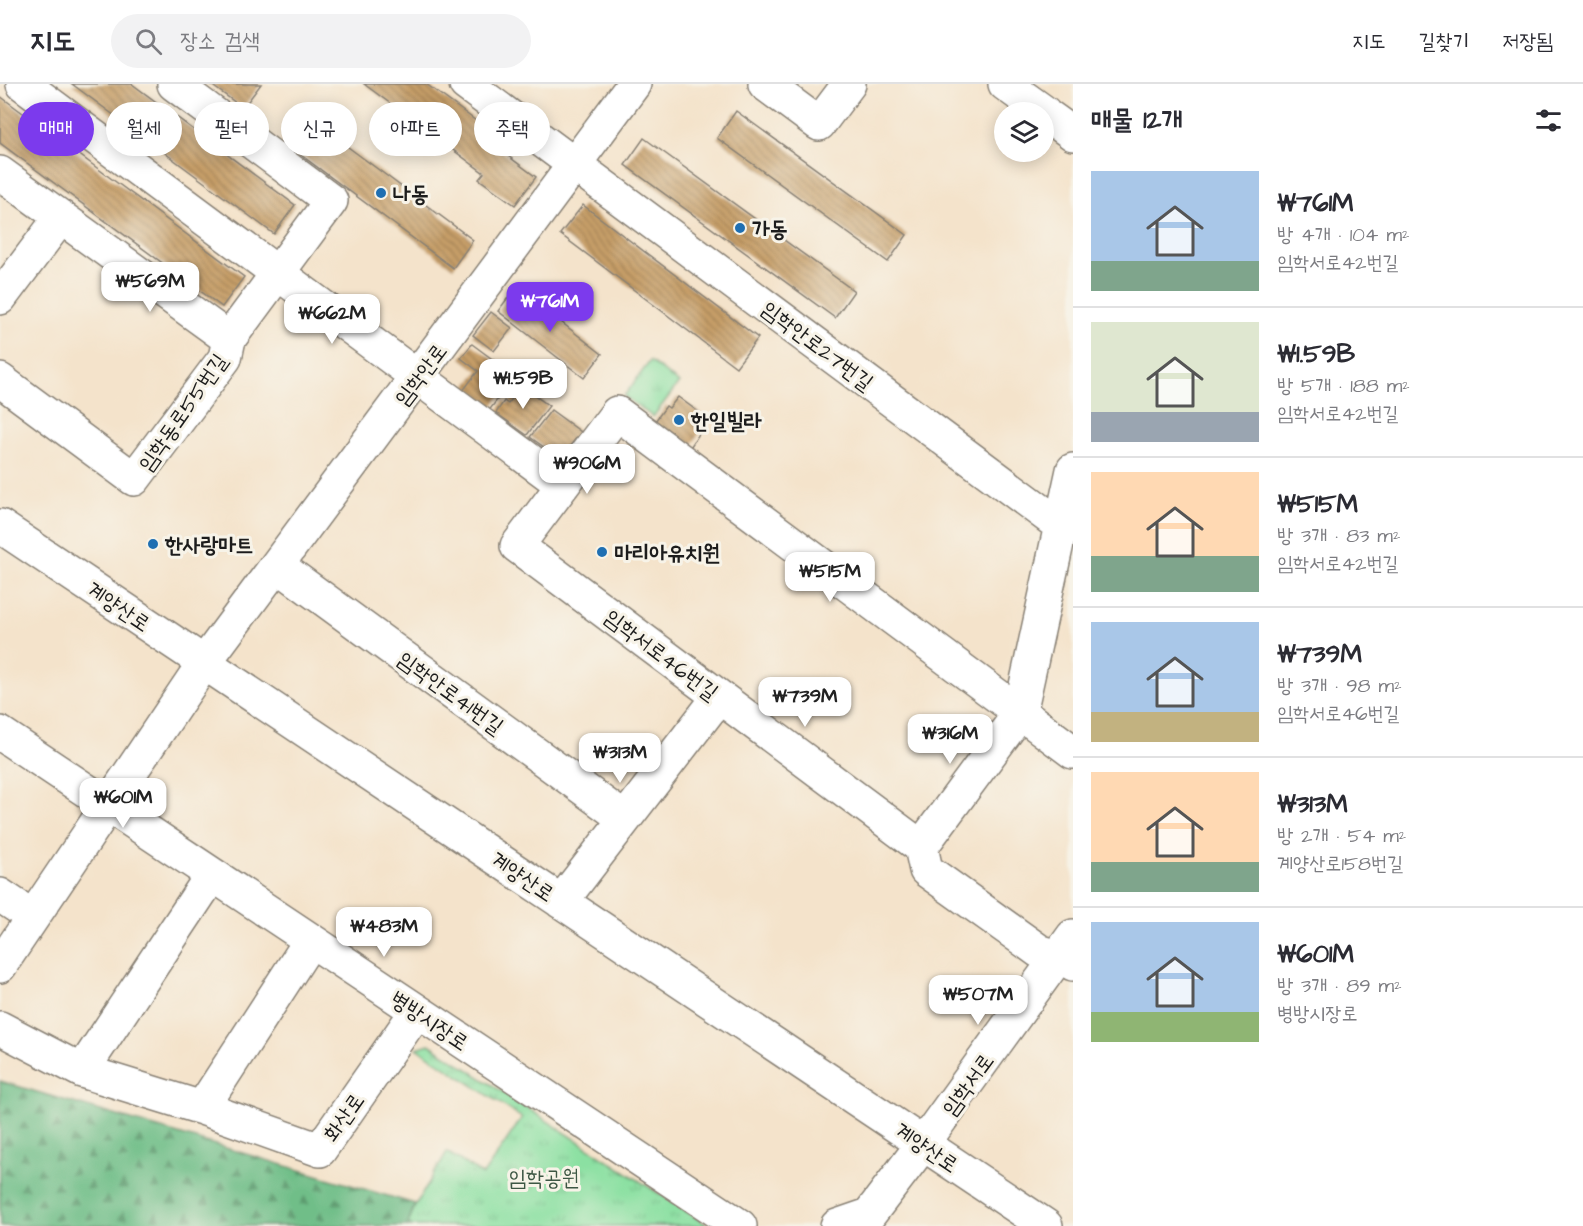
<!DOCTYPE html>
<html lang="ko">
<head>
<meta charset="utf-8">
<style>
  :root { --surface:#fff; --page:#f2f2f3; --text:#2b2b33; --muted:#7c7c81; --line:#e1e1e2; --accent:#7c3aed }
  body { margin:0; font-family:"Architects Daughter","Poor Story",sans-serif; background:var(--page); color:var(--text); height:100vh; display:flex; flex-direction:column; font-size:22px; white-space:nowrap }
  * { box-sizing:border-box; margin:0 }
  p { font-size:20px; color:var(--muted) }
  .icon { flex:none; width:33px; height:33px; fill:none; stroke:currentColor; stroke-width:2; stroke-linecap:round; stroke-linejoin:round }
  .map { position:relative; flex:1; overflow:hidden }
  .side { display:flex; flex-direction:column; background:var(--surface); width:510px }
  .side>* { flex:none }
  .banner { position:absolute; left:18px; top:18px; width:570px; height:54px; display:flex; gap:12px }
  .controls { position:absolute; left:994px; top:18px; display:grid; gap:12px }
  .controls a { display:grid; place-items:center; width:60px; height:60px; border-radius:50%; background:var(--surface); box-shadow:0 3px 15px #0003; font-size:30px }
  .price { position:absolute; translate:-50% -51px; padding:0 14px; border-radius:12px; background:#fff; color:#222; font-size:20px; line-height:39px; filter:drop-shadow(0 2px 3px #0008) }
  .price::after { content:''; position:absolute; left:50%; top:36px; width:18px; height:14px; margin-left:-9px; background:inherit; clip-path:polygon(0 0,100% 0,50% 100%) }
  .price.selected { background:var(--accent); color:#fff }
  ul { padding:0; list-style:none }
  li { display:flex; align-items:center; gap:18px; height:150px; padding:0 18px }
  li+li { border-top:2px solid var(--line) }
  li span { display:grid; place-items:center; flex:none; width:168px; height:120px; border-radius:0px; color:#555 }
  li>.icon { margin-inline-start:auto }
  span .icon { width:72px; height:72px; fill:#fffc; stroke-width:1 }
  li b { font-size:26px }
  h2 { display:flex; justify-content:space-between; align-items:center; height:72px; padding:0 18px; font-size:26px }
  .chip { padding:0 21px; border-radius:27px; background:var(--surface); box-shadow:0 3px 15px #0003; font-size:21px; line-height:54px }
  .chip.selected { background:var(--accent); color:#fff }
  header { display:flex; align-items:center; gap:36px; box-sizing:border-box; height:84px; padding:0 30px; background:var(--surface); border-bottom:2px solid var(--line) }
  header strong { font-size:28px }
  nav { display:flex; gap:33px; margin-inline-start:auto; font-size:21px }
  .search { width:420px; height:54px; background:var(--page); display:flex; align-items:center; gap:15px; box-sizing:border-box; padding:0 21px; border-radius:33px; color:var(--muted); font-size:22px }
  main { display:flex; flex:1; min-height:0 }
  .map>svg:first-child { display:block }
  .forest { fill:url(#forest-firs); stroke:#466d52; stroke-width:1.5 }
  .park { fill:url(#park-tufts); stroke:#547e5f; stroke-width:1.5 }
  .building { fill:url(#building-back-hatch) }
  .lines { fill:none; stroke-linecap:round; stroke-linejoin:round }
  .minor-casing { stroke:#888074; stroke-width:36 }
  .minor { stroke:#fff; stroke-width:33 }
  .poi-dot { fill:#1f6fb2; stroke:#f7f3e8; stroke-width:2 }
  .labels { text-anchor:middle; stroke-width:6; stroke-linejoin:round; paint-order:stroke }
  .poi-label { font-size:22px; font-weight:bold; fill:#1c1c1c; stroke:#f7f3e8; text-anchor:start }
  .street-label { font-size:22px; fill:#1c1c1c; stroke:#f7f3e8 }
  .park-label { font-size:22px; fill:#3d5744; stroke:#f7f3e8 }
</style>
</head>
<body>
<header>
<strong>지도</strong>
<div class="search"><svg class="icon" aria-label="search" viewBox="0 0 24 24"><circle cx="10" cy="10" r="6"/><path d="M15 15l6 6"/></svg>장소 검색</div>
<nav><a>지도</a><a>길찾기</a><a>저장됨</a></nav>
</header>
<main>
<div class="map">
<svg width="1073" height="1142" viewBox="0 0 1073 1142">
  <defs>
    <pattern id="forest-firs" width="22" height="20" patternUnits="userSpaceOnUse" patternTransform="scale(1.5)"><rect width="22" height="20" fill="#70be88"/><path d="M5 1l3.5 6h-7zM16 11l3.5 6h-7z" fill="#5b9a6e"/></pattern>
    <pattern id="park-tufts" width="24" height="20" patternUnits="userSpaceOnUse" patternTransform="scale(1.5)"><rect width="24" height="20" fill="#8be0a2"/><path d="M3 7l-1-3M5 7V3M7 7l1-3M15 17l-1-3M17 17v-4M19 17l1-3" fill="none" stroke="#77c08b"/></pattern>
    <pattern id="building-back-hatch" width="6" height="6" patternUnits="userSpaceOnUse" patternTransform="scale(1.5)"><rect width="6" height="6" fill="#c69e68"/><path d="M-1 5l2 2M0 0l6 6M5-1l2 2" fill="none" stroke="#a08055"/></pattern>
  </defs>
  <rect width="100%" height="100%" fill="#f7f3e8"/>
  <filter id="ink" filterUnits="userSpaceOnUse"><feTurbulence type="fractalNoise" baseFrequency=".0167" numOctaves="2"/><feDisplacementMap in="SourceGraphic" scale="12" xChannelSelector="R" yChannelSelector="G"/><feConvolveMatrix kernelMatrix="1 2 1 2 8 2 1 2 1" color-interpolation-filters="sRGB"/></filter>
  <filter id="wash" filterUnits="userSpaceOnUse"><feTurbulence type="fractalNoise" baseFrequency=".008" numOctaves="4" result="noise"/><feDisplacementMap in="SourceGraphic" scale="24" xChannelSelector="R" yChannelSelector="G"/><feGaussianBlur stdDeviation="1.35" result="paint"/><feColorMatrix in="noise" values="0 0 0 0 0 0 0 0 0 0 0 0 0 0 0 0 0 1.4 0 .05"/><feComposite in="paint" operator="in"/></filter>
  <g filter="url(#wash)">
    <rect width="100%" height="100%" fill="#f4e3cb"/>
    <path class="forest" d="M0,997L415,1120L408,1139L412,1142H0Z"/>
    <path class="park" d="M650,277L679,299L653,333L624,312Z
      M429,960L709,1142H412L408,1139L416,1120L447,1068L483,1091L522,1034L417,964Z"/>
    <g id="blocks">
      <path class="building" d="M72,0H132L295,121L274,150Z
        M210,0H261L243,24Z
        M364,0H426L506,59L500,66L536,93L515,121L479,95L484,89Z
        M0,12L244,193L222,223L0,59Z
        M736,27L907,151L888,178L717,54Z
        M309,34L473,156L453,184L289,62Z
        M644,54L854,207L835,234L625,81Z
        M583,121L758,254L736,283L560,150Z
        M516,203L602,270L584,294L498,227Z
        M491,228L512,244L494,267L473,251Z
        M472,260L515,292L488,328L462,308L478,287L461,274Z
        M522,302L549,322L527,351L496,329L504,317L508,320Z
        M678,313L704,332L696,343L701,347L689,365L653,340L666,322L669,324Z
        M551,326L581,348L566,367L551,368L530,353Z"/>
    </g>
  </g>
  <g filter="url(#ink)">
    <use href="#blocks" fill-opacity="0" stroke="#888074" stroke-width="1.5"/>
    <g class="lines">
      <g class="minor-casing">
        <path id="minor" d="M23,0L563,401
          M174,0L331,117L229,255
          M466,0L1061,442
          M765,0L819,40L849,0
          M1005,0L1044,28
          M1044,29L1073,50
          M0,89L229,255L225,274L134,395L0,296
          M0,214L61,133
          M0,442L1046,1142
          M277,481L625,735
          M0,649L740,1142
          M1073,668L617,329L517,462L921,763L926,786L1039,867C1049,871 1064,873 1073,880
          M921,763L1020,629L1073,386
          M0,811L33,833
          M561,818L719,613
          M0,882L204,579L634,0
          M0,944L82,987L202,1024L320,1066L417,927
          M82,987L212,791
          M202,1024L311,856
          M837,1142L869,1131L923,1060L1073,852"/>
      </g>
      <use href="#minor" class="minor"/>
    </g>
  </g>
  <g class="poi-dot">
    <circle cx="381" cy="109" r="6"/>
    <circle cx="740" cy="144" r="6"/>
    <circle cx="679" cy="336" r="6"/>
    <circle cx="153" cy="460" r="6"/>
    <circle cx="602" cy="468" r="6"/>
  </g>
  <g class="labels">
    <g class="poi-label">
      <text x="393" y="117">나동</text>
      <text x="752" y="152">가동</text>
      <text x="691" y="344">한일빌라</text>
      <text x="165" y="468">한사랑마트</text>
      <text x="614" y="476">마리아유치원</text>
    </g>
    <g class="street-label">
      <text transform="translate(818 261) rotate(37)" y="8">임학안로27번길</text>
      <text transform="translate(420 290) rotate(-53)" y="8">임학안로</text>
      <text transform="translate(182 328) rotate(-55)" y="8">임학동로55번길</text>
      <text transform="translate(119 522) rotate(34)" y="8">계양산로</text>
      <text transform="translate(662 570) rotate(37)" y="8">임학서로46번길</text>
      <text transform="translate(451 608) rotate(36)" y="8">임학안로41번길</text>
      <text transform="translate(523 792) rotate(34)" y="8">계양산로</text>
      <text transform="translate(430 936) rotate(34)" y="8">병방시장로</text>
      <text transform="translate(967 1000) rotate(-54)" y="8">임학서로</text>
      <text transform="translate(343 1033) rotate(-55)" y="8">화산로</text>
      <text transform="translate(927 1063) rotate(34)" y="8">계양산로</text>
    </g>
    <g class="park-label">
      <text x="544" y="1101">임학공원</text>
    </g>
  </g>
</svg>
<div class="controls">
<a><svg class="icon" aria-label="layers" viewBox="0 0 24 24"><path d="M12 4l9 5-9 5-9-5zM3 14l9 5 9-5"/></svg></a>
</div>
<b class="price" style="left:150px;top:229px">₩569M</b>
<b class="price selected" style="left:550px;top:249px">₩761M</b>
<b class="price" style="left:332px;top:261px">₩662M</b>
<b class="price" style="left:523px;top:326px">₩1.59B</b>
<b class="price" style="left:587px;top:411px">₩906M</b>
<b class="price" style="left:830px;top:519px">₩515M</b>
<b class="price" style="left:805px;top:644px">₩739M</b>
<b class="price" style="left:950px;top:681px">₩316M</b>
<b class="price" style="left:620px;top:700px">₩313M</b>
<b class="price" style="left:123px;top:745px">₩601M</b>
<b class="price" style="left:384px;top:874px">₩483M</b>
<b class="price" style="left:978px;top:942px">₩507M</b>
<div class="banner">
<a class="chip selected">매매</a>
<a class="chip">월세</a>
<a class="chip">필터</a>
<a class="chip">신규</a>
<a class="chip">아파트</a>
<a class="chip">주택</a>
</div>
</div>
<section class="side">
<h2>매물 12개<svg class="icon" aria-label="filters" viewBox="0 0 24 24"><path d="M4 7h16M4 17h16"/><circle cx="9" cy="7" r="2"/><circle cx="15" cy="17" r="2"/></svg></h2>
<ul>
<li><span style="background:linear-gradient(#a9c7e8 75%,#7fa58c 0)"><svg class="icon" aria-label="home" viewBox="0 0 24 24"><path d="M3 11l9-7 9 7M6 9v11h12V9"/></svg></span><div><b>₩761M</b><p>방 4개 · 104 m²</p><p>임학서로42번길</p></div></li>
<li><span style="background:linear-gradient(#dfe7d0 75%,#9aa5b1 0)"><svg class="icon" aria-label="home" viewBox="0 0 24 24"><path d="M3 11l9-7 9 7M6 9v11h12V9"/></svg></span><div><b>₩1.59B</b><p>방 5개 · 188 m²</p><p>임학서로42번길</p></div></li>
<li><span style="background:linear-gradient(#ffd9b3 70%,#7fa58c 0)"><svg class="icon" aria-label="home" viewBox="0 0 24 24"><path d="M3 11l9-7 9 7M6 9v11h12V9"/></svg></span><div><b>₩515M</b><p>방 3개 · 83 m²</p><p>임학서로42번길</p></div></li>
<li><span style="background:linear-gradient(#a9c7e8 75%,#c2b280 0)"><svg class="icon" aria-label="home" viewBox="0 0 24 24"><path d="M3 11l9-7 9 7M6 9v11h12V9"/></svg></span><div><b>₩739M</b><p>방 3개 · 98 m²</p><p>임학서로46번길</p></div></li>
<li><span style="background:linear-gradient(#ffd9b3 75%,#7fa58c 0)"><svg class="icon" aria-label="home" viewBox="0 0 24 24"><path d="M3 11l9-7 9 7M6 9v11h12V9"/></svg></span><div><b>₩313M</b><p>방 2개 · 54 m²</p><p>계양산로158번길</p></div></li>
<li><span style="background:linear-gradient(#a9c7e8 75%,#8fb573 0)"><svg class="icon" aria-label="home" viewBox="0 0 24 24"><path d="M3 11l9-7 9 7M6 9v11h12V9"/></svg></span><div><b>₩601M</b><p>방 3개 · 89 m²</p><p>병방시장로</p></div></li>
</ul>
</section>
</main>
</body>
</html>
